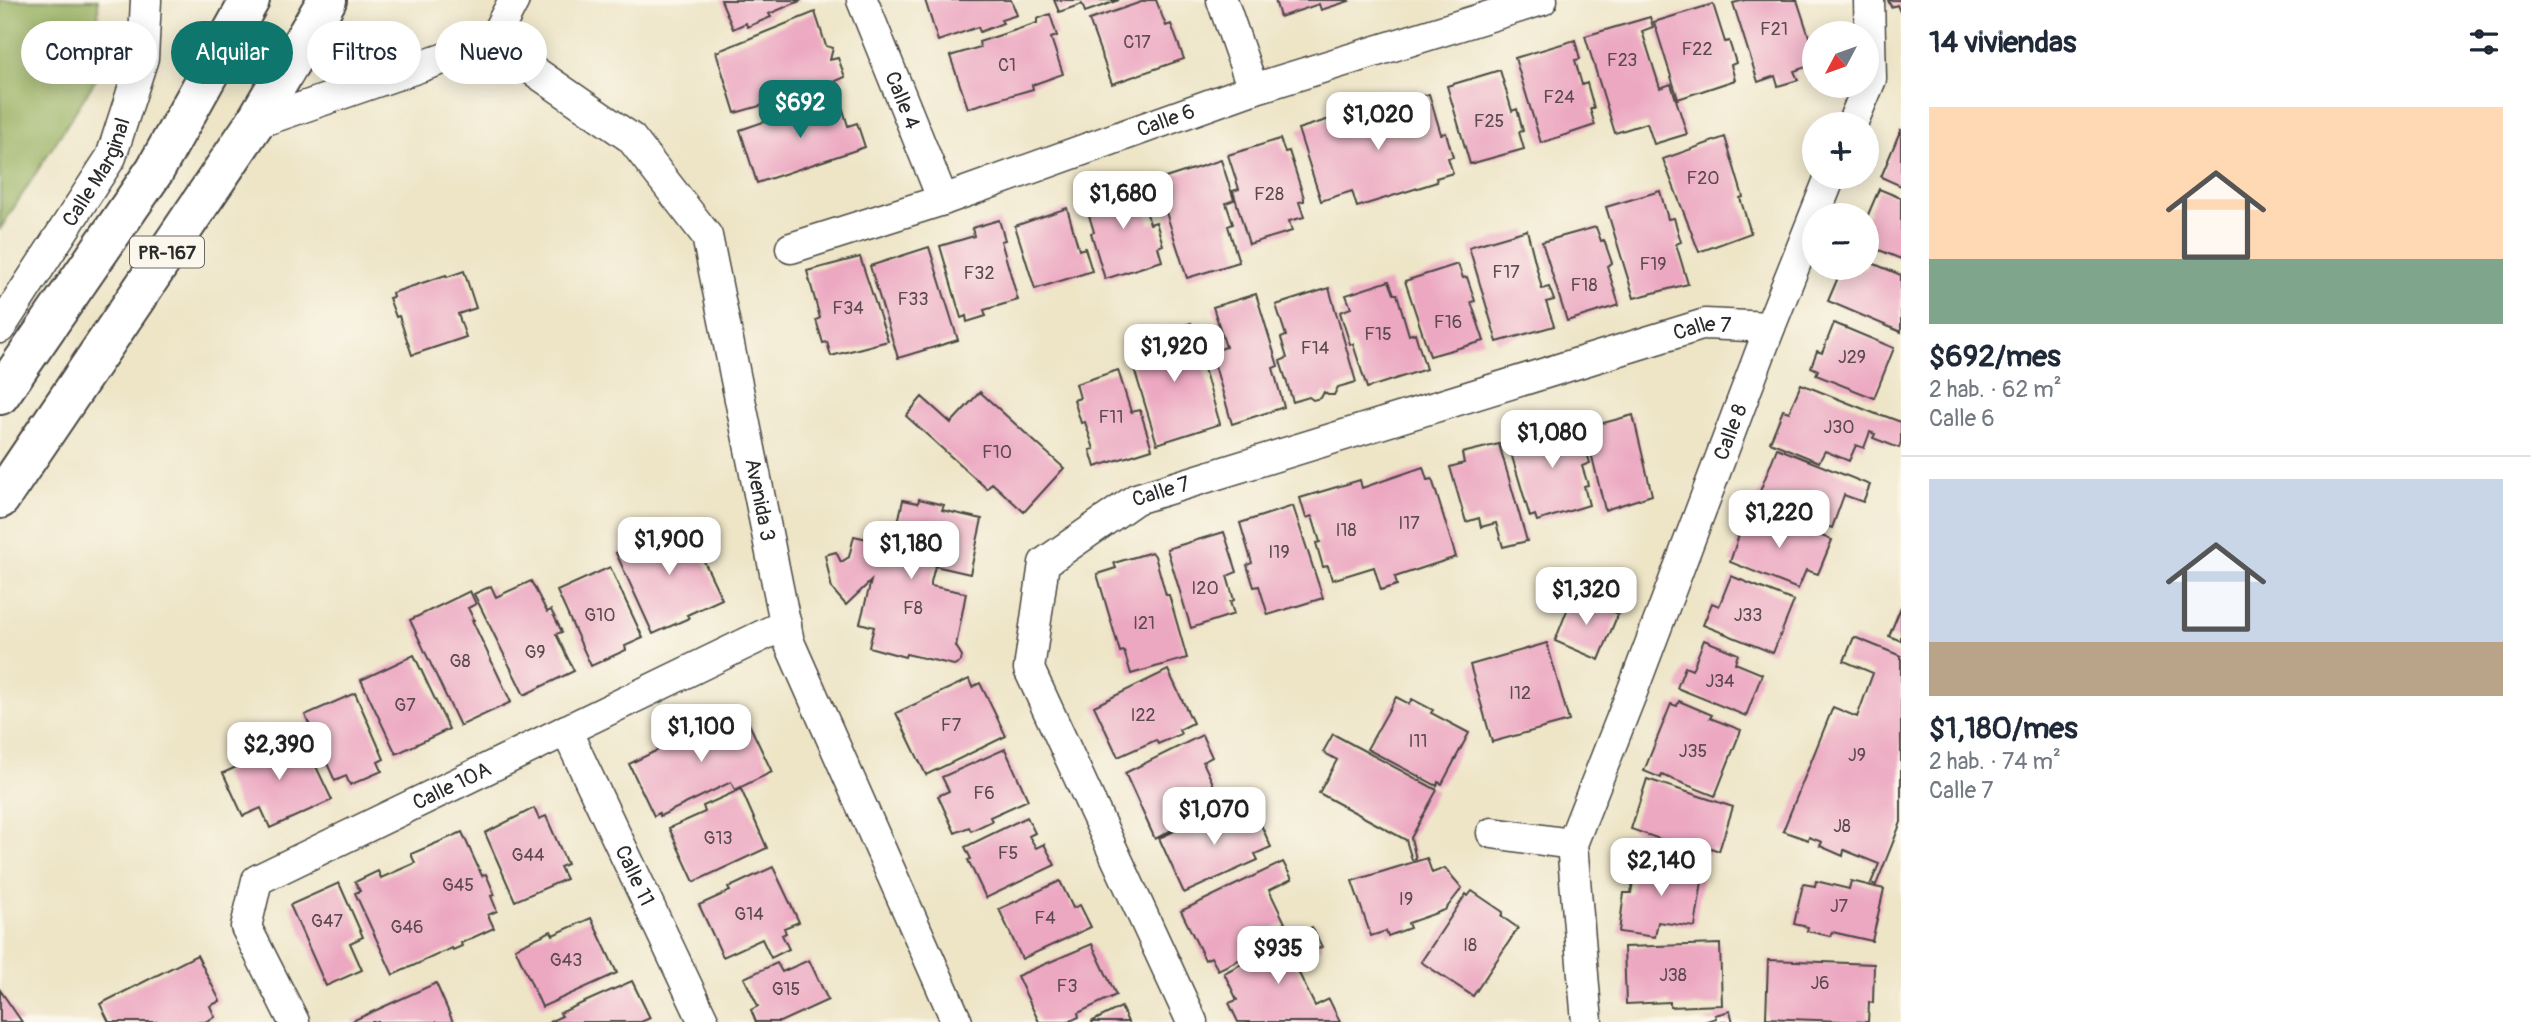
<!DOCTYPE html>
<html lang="es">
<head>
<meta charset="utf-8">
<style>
  :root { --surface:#fff; --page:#f2f2f3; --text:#1f2937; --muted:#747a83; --line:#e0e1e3; --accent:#0f766e }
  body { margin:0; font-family:Pangolin,sans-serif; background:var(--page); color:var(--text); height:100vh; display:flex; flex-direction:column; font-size:26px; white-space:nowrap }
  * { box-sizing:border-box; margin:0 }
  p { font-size:23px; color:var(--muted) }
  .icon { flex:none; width:38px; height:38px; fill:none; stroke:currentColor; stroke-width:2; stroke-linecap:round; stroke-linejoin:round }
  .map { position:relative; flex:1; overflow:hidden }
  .side { display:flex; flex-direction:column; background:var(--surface); width:630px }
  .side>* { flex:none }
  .top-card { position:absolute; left:21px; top:21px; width:665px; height:63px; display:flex; gap:14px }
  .needle { width:46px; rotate:229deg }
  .fabs { position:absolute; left:1802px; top:21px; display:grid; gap:14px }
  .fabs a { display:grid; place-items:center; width:77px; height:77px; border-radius:50%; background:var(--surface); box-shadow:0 4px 18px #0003; font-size:35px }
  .price { position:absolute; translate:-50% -60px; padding:0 16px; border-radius:14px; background:#fff; color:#222; font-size:23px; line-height:46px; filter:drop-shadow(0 2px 4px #0008) }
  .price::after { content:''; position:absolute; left:50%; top:42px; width:21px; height:16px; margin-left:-10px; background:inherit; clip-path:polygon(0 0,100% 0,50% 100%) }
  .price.on { background:var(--accent); color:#fff }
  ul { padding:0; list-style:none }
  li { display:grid; align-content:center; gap:14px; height:371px; padding:0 28px }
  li+li { border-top:2px solid var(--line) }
  li span { display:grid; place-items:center; height:217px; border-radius:0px; color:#555 }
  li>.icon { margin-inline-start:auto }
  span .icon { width:126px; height:126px; fill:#fffc; stroke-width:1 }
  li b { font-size:30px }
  h2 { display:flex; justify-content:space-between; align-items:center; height:84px; padding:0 28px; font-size:30px }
  .pill { padding:0 24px; border-radius:32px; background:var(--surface); box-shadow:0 4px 18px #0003; font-size:24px; line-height:63px }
  .pill.on { background:var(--accent); color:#fff }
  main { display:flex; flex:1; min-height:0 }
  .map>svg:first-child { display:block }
  .forest { fill:#9ab263; stroke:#626e47; stroke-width:2 }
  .building { fill:#eca7c1 }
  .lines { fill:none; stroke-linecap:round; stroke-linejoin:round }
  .minor-casing { stroke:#484742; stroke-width:33 }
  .trunk-casing { stroke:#484742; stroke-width:42 }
  .minor { stroke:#fff; stroke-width:30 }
  .trunk { stroke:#fff; stroke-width:38 }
  .labels { text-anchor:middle; stroke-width:5; stroke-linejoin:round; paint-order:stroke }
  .number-label { font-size:18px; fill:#5b4a50 }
  .shield { fill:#fbf7ec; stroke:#696865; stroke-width:2 }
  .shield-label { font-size:19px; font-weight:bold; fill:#2b2b2b }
  .street-label { font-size:21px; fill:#2b2b2b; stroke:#fbf7ec }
</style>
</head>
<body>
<main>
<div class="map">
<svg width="1901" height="1022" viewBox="0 0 1901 1022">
  <rect width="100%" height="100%" fill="#fbf7ec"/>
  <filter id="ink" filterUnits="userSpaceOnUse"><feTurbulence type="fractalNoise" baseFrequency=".0143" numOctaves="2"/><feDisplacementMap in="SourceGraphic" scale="14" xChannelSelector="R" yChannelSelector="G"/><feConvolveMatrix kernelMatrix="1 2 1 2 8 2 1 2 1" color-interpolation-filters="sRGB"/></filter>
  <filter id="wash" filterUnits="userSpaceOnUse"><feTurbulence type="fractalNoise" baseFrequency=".00686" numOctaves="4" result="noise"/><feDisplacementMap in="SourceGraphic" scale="28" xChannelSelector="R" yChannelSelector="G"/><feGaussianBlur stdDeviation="1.57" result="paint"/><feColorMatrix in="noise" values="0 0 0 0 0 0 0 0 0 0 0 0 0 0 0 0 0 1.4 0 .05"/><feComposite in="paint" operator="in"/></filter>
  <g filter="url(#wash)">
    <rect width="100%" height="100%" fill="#eee5c7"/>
    <path class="forest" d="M0,0H98L100,73L0,229Z"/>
    <g id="blocks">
      <path class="building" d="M721,0H802L769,14L771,17L747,27L746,23L733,29Z
        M925,0H1011L1017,15L1001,20L1003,23L980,32L978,27L938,41Z
        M1054,0H1119L1085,12L1082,4L1059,12Z
        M1147,0H1156L1166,26L1171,24L1184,59L1112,84L1089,20Z
        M1275,0H1348L1349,1L1321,10L1319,4L1280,17Z
        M1745,0H1797L1815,55V64L1794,71L1798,80L1778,86L1775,76L1758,82L1733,3Z
        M1888,0H1901V14L1897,5L1891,7Z
        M1713,4L1725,42L1729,41L1736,63L1731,65L1735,80L1678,99L1654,22Z
        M815,12L826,46L833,48L830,60L838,58L845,77L827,85L830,94L808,101L805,93L735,113L716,52Z
        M1050,14L1057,36L1051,38L1063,74L1032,85L1033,89L968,108L950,56L980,47L979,42L1037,23V19Z
        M1650,17L1653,27L1642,31L1660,88L1671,84L1687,134L1654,144L1647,123L1615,133L1585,36Z
        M1575,40L1580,59L1575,60L1582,85L1587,83L1594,108L1590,109L1595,125L1541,143L1515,58Z
        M1500,70L1512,111L1517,109L1523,131L1519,132L1524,149L1470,164L1447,86Z
        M1429,94L1441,134L1446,133L1453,157L1448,158L1453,173L1436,178L1437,182L1357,207L1352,191L1321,201L1298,129L1368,107L1370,112Z
        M839,96L848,126L857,123L865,147L757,183L740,130Z
        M1901,129V186L1881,177Z
        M1725,137L1743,197L1740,198L1751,233L1699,252L1663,159Z
        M1280,139L1285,152L1289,151L1304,198V201L1299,202L1304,217L1289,221L1292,231L1249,244L1233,191L1239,189L1228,155Z
        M1221,160L1234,200L1226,203L1233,224L1228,226L1239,262L1187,278L1156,181Z
        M1138,183L1150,224L1156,222L1163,245L1158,247L1162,261L1105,279L1091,233L1094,232L1084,199Z
        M1879,189L1901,198V259L1867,245V217Z
        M1660,191L1668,219L1674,218L1681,242L1676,244L1688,284L1634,298L1606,207Z
        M1067,208L1079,250L1085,248L1092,271L1035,289L1015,226Z
        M999,220L1005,240L1001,241L1018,300L984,310L986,316L967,322L966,316L961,318L940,246L974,236L972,228Z
        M1596,227L1601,241L1604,240L1612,263L1607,266L1619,305L1567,321L1542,242Z
        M1527,230L1542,289L1549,287L1554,300L1546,302L1554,326L1497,342L1469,247Z
        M929,247L958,340L898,358L870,266Z
        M860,257L888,341L831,356L827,342L823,343L816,320L820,318L807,271Z
        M1867,261L1901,275V332L1828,301L1842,268H1867Z
        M1458,264L1463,278L1467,277L1475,301L1471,302L1484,341L1430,356L1405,281Z
        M464,271L476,308L458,314L466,337L412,355L399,316L396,317L389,298L393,297L392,293L446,275L447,277Z
        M1389,281L1394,294H1397L1409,335L1415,333L1426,369L1367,388L1353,344H1350L1340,312L1351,308L1346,295Z
        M1329,288L1356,382L1338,387L1334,395H1328L1324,392L1321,398L1313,400L1309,397L1293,402L1280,361L1287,358L1281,338L1286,336L1276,305Z
        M1256,294L1278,366L1273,368L1284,407L1232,424L1211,352L1226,347L1213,307Z
        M1191,323L1220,424L1157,444L1130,355L1135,353L1132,341Z
        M1834,323L1894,348L1874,398L1816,375L1818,370L1811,367L1817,351L1822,353Z
        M1118,370L1131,412L1140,410L1152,449L1095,467L1090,450L1094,449L1085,422L1081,423L1074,400L1080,398L1076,384Z
        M1801,384L1881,416L1882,415L1901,422V442L1899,448L1873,438L1875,434L1870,432L1864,448L1856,445L1849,461L1825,451L1819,462L1770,442L1783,410L1789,412Z
        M980,392L1064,468L1024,512L992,483L987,489L906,416L922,397L951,423Z
        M1633,415L1652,495L1605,510L1585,428Z
        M1561,420L1563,425L1577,420L1590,463L1582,466L1588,485L1584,486L1589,505L1537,521L1535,515L1530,517L1508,443L1513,442L1512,440L1550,428L1549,423Z
        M1499,444L1527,541L1503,547L1496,523L1481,527L1479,518L1466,522L1450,467L1464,463L1462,453Z
        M1777,448L1870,485L1863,502L1844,495L1832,528L1782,508L1777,519L1753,509Z
        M1423,467L1427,480L1432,479L1456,557L1395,577L1397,585L1381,590L1374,567L1332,580L1328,566L1323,567L1316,543L1320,542L1312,516L1306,518L1300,498L1360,480L1362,488Z
        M919,499L944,505L942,510L982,519L970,574L935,566L931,582V586L966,593L956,646L962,656L961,661L954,665L906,654L905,657L869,647L874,627L860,623L871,581L846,605L832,589L825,555L836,552L841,562L849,557L854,536L885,543L887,534L895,536L903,500L918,503Z
        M1293,506L1323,598L1268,615L1259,586L1254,587L1247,565L1252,563L1240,523Z
        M1752,512L1787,527L1789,523L1832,540L1818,574L1806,570L1798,589L1730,562L1743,523L1746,525Z
        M685,521L722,599L687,615L689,618L653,634L616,553Z
        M1224,532L1237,572L1227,576L1234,600L1230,602L1234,614L1191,628L1167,549Z
        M1152,552L1155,556L1166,595H1169L1187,658L1131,674L1124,651L1120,652L1097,574L1116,568L1114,563Z
        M610,567L643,638L625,646L626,650L591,666L557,591Z
        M1731,576L1794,601L1773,653L1703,625L1712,603L1719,606Z
        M531,581L547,612L551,610L562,632L556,634L574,671L524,695L474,594L491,586L496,597Z
        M470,591L476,604L468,608L474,620H472L511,702L460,726L410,620Z
        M1573,595L1618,614L1599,660L1555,641Z
        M1901,607V641L1889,636Z
        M1854,637L1901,656V822L1876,885L1871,883L1879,864L1844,850L1843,856L1820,846L1822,842L1809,837L1808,840L1783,831L1833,707L1857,717L1873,673L1844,661Z
        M1704,640L1738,654L1735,663L1762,674L1746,716L1677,688L1685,667L1692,670Z
        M1547,643L1569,721L1492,742L1470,665Z
        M414,655L449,729L396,754L361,680Z
        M1168,670L1193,723L1179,730L1181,734L1158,744L1156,740L1118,757L1094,706Z
        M969,679L972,687L980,683L1006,736L926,775L896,713Z
        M355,693L384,759L378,762L382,771L350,785L346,776L335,781L305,715Z
        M1396,697L1409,704L1412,699L1433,710L1431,713L1469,733L1442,784L1438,782L1437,786L1367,749Z
        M1679,701L1712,715L1710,718L1741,730L1715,796L1662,775L1661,778L1644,771L1671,704L1677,706Z
        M742,709L772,772L735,790L731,782L660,816L659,813L654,816L629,764Z
        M300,733L332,800L270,828L261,808L243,816L223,773L243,764L241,760Z
        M1333,734L1437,790L1411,838L1416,859L1412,860L1406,840L1319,793L1337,760L1323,752Z
        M1202,735L1212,757L1203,762L1217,792L1184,808L1189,821L1155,839L1125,773Z
        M1005,749L1028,800L990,817L992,821L971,831L969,827L955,833L938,796L949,791L942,777Z
        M1647,779L1733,807L1719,851L1711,848L1708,855L1693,850L1692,854L1670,847L1671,843L1631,829Z
        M741,789L767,848L694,882L669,828L705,812L703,806Z
        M1241,801L1249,817L1240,821L1241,826L1258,818L1271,847L1255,854L1258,860L1184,893L1159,838Z
        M534,808L539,819L546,816L567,864L560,867L566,879L515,901L485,833Z
        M1027,817L1035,833L1029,836L1036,848L1044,844L1055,865L986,898L968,860L971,859L965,847Z
        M462,832L482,876L486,874L495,895L491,896L497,911L488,915L494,928L461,943L462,946L453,950L452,948L393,975L355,893L360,891L355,882L378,871L381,878L415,863L411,854Z
        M1427,858L1432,873L1445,868L1462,888L1445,910L1408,923L1410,928L1388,936L1386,931L1371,936L1352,881Z
        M1283,862L1292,879L1269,890L1285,923L1270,930L1272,934L1251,944L1255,952L1218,970L1211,957L1205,960L1181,911Z
        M1636,863L1671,868L1672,863L1704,868L1695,927L1658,922L1655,937L1619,932L1624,893H1631Z
        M773,867L799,922L784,928L786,933L782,935L789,949L771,958L762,939L723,957L699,905L730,891L728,888Z
        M1060,881L1073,908L1080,905L1091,927L1022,959L999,909Z
        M1816,881L1849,889L1851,881L1884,889L1872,941L1832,932L1830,936L1807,931L1808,927L1794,924L1803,884L1815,886Z
        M339,883L363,937L350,943L362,970L326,986L290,905Z
        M1472,891L1503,912L1501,916L1518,928L1473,996L1421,962L1466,894L1468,896Z
        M591,918L617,973L542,1007L515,948L551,931L553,935Z
        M1312,927L1322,947L1293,961L1315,1006L1329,999L1340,1022H1238L1229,1003L1237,1000L1224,973L1255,957L1254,955Z
        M1092,944L1116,995L1078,1013L1079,1017L1068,1022H1039L1017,976Z
        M1720,944L1722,1005L1670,1007V1002L1626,1004L1624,947Z
        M197,955L220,1001L210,1006L215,1017L205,1022H109L100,1004Z
        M809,960L828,1000L780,1022H756L751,1010L758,1006L744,978L777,963L782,972Z
        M1768,960L1874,964L1873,1003L1869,1002L1868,1022L1766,1018Z
        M632,981L650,1018L641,1022H549L562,1016L560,1013Z
        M436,983L453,1022H350Z
        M0,990L22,1022H0Z
        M1121,1007L1128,1022H1091Z
        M1730,1011L1733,1022H1704L1716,1018L1715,1015Z"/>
    </g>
  </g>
  <g filter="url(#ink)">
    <use href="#blocks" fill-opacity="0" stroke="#484742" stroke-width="2"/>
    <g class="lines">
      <g class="minor-casing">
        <g id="minor">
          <path id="s1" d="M862,0L943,200"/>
          <path d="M1222,0L1253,89"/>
          <path id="s2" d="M492,42L631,138L707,236L789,642L957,1022"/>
          <path d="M492,42L514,0"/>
          <path d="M254,124L492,42"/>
          <path d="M1852,124L1871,79L1869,0"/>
          <path id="s3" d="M791,248L943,200L1253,89L1542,0"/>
          <path id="s4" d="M0,328L111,157L143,58L146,0"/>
          <path id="s5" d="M566,730L704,1022"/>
          <path d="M1492,833L1572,844"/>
          <path id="s6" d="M294,1022L246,927L257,880L786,624"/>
          <path id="s7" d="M1192,1022L1029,669L1044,563L1136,499L1705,324L1770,327"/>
          <path id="s8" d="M1587,1022L1572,844L1632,692L1770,327L1830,177"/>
        </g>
      </g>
      <g class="trunk-casing">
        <path id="trunk" d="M0,395L155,170L250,0
          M0,499L254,124L327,0"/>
      </g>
      <use href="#minor" class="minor"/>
      <use href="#trunk" class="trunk"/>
    </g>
  </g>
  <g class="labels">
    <g class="number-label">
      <text x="1774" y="35">F21</text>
      <text x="1137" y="48">C17</text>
      <text x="1697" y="55">F22</text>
      <text x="1622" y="66">F23</text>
      <text x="1007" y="71">C1</text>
      <text x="1559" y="103">F24</text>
      <text x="1489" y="127">F25</text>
      <text x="1703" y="184">F20</text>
      <text x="1269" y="200">F28</text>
      <text x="1653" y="270">F19</text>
      <text x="1506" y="278">F17</text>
      <text x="979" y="279">F32</text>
      <text x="1584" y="291">F18</text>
      <text x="913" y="305">F33</text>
      <text x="848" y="314">F34</text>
      <text x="1448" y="328">F16</text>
      <text x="1378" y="340">F15</text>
      <text x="1315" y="354">F14</text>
      <text x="1852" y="363">J29</text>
      <text x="1111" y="423">F11</text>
      <text x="1839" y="433">J30</text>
      <text x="997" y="458">F10</text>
      <text x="1409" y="529">I17</text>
      <text x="1346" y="536">I18</text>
      <text x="1279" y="558">I19</text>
      <text x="1205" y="594">I20</text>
      <text x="913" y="614">F8</text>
      <text x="600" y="621">G10</text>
      <text x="1748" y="621">J33</text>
      <text x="1144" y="629">I21</text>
      <text x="535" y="658">G9</text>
      <text x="460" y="667">G8</text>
      <text x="1720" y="687">J34</text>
      <text x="1520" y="699">I12</text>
      <text x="405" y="711">G7</text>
      <text x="1143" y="721">I22</text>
      <text x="951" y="731">F7</text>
      <text x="1418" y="747">I11</text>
      <text x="1693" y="757">J35</text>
      <text x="1857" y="761">J9</text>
      <text x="984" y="799">F6</text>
      <text x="1842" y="832">J8</text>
      <text x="718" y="844">G13</text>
      <text x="1008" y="859">F5</text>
      <text x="528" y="861">G44</text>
      <text x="458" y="891">G45</text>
      <text x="1406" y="905">I9</text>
      <text x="1839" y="912">J7</text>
      <text x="749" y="920">G14</text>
      <text x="1045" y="924">F4</text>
      <text x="327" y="927">G47</text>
      <text x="407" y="933">G46</text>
      <text x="1470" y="951">I8</text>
      <text x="566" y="966">G43</text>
      <text x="1673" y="981">J38</text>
      <text x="1820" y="989">J6</text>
      <text x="1067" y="992">F3</text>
      <text x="786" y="995">G15</text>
    </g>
    <rect class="shield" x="130" y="236.5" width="74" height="31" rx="5"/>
    <g class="shield-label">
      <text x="167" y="259">PR-167</text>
    </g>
    <g class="street-label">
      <text dy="7" stroke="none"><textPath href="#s1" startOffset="108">Calle 4</textPath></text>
      <text dy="7" stroke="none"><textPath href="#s3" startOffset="396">Calle 6</textPath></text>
      <text dy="7" stroke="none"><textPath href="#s4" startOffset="184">Calle Marginal</textPath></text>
      <text dy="7" stroke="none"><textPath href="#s7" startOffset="1200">Calle 7</textPath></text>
      <text dy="7" stroke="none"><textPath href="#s8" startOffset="620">Calle 8</textPath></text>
      <text dy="7" stroke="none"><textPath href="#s7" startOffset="634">Calle 7</textPath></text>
      <text dy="7" stroke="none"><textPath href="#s2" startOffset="562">Avenida 3</textPath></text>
      <text dy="7" stroke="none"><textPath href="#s6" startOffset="371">Calle 10A</textPath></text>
      <text dy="7" stroke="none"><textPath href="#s5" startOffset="161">Calle 11</textPath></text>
    </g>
  </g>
</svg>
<div class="fabs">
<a><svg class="needle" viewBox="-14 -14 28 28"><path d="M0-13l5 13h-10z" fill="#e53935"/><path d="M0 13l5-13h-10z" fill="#747a83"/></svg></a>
<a>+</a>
<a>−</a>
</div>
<b class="price on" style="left:800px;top:140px">$692</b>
<b class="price" style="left:1378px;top:152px">$1,020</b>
<b class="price" style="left:1123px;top:231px">$1,680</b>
<b class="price" style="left:1174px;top:384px">$1,920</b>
<b class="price" style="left:1552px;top:470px">$1,080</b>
<b class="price" style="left:1779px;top:550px">$1,220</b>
<b class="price" style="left:669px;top:577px">$1,900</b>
<b class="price" style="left:911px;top:581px">$1,180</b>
<b class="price" style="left:1586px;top:627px">$1,320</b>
<b class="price" style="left:701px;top:764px">$1,100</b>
<b class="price" style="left:279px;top:782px">$2,390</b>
<b class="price" style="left:1214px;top:847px">$1,070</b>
<b class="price" style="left:1661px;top:898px">$2,140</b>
<b class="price" style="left:1278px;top:986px">$935</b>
<div class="top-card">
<a class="pill">Comprar</a>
<a class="pill on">Alquilar</a>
<a class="pill">Filtros</a>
<a class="pill">Nuevo</a>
</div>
</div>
<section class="side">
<h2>14 viviendas<svg class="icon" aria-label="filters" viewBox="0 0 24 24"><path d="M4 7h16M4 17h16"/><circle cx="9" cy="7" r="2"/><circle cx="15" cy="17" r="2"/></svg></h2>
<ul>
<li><span style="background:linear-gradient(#ffd9b3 70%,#7fa58c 0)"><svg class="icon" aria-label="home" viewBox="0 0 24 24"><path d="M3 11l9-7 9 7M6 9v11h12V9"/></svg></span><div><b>$692/mes</b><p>2 hab. · 62 m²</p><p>Calle 6</p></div></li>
<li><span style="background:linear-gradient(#c9d6e8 75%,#b9a48a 0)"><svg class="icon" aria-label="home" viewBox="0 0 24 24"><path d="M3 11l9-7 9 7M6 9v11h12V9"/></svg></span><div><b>$1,180/mes</b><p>2 hab. · 74 m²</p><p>Calle 7</p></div></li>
</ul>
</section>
</main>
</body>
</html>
